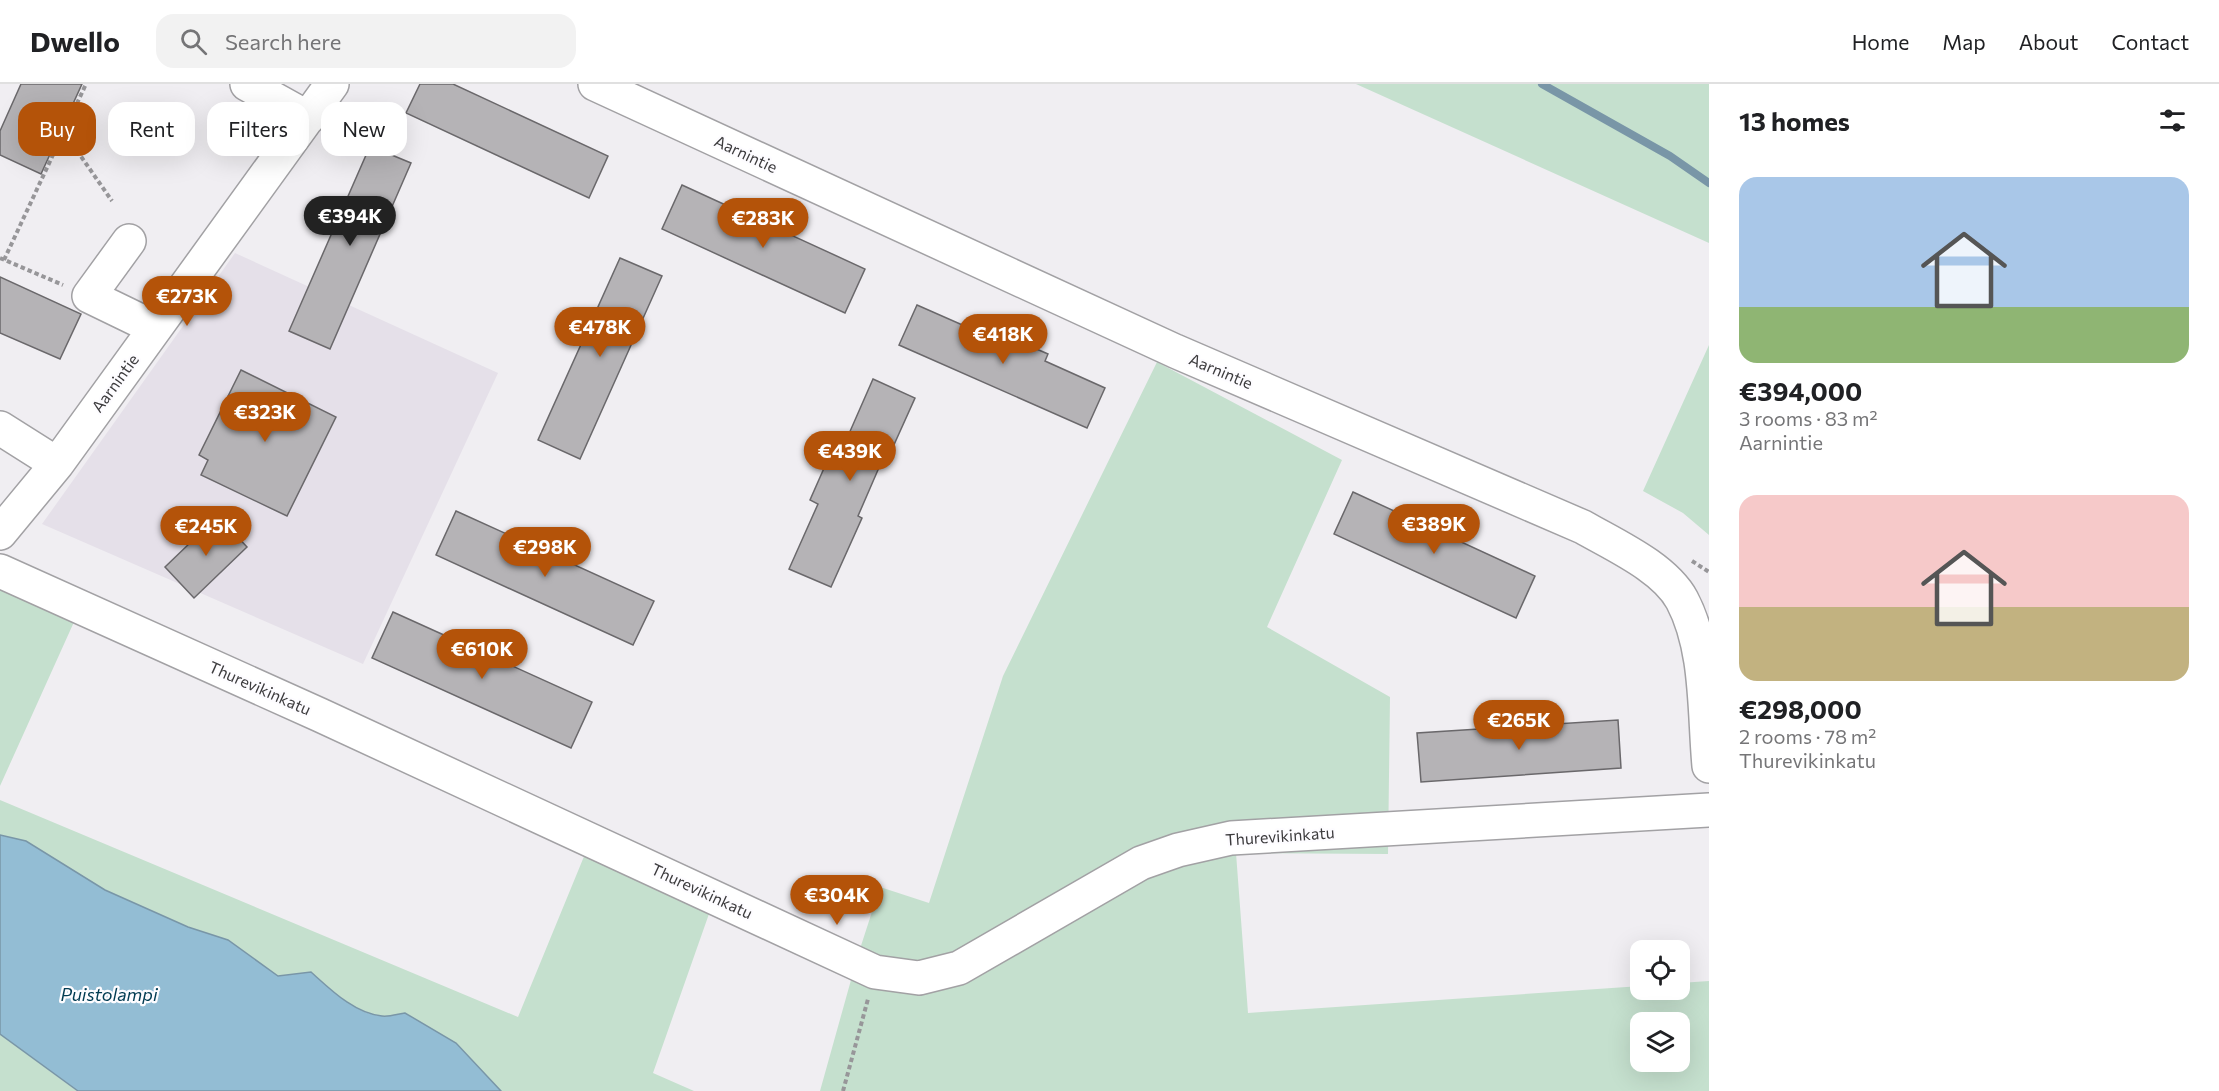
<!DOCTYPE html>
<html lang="en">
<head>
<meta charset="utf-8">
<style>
  :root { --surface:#fff; --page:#f2f2f2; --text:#202124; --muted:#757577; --line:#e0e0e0; --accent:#b45309 }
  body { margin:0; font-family:Commissioner,sans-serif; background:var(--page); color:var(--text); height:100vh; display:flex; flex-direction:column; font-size:22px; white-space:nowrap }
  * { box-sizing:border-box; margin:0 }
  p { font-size:20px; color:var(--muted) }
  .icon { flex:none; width:33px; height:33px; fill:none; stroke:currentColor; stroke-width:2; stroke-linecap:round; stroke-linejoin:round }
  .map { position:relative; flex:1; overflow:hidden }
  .details { display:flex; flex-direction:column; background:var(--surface); width:510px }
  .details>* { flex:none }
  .banner { position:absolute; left:18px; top:18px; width:570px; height:54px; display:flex; gap:12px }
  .tools { position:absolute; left:1630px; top:856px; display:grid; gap:12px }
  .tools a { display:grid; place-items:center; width:60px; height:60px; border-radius:12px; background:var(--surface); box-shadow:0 6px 24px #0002; font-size:30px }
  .price { position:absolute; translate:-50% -51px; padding:0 14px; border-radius:21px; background:var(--accent); color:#fff; font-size:20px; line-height:39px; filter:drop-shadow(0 2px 3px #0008) }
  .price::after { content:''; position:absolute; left:50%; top:36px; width:18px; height:14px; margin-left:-9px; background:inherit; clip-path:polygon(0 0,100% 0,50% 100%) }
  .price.on { background:#222; color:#fff }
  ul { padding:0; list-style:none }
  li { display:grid; align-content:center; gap:12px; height:318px; padding:0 30px }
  li span { display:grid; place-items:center; height:186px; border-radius:18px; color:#555 }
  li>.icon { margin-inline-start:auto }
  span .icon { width:108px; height:108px; fill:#fffc; stroke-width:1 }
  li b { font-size:26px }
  h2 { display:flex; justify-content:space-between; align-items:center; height:72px; padding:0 30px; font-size:26px }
  .chip { padding:0 21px; border-radius:18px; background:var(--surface); box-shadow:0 6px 24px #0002; font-size:21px; line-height:54px }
  .chip.on { background:var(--accent); color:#fff }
  header { display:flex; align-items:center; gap:36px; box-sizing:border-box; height:84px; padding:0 30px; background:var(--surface); border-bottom:2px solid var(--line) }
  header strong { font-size:28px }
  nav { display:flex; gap:33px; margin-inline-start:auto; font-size:21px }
  .search { width:420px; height:54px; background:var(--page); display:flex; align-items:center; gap:15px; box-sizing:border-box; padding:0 21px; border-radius:18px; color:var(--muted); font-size:22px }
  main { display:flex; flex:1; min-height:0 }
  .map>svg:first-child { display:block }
  .built { fill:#e5e0e9 }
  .green { fill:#c5e0ce; fill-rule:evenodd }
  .water { fill:#93bdd4; stroke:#7996a7; stroke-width:1.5 }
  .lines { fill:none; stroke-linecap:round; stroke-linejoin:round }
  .stream { stroke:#7996a7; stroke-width:8 }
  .building { fill:#b5b3b6; stroke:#6a686b; stroke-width:1.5 }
  .minor-casing { stroke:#a2a1a4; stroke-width:36 }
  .path { stroke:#979699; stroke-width:4; stroke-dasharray:4.5 3; stroke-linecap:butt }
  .minor { stroke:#fff; stroke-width:33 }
  .labels { text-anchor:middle; stroke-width:4.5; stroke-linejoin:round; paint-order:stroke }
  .street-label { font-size:16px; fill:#3c3b3d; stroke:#fdfcff }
  .water-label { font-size:18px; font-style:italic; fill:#003b52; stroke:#fdfcff }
</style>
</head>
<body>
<header>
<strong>Dwello</strong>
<div class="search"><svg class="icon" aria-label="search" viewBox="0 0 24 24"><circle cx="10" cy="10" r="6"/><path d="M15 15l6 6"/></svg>Search here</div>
<nav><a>Home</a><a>Map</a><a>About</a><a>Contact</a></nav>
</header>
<main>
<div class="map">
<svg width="1709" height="1007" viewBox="0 0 1709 1007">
  <rect width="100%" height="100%" fill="#f0eef2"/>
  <path class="built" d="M235,169L498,289L363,580L42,440Z"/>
  <path class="green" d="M1356,0H1709V159Z
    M1709,261V451L1683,429L1643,407Z
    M1157,278L1342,376L1267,543L1390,613L1388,770L1236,769L1248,929L1641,902V906H1680V899L1709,897V1007H820L858,871L880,803L929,819L1003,592ZM1641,939H1680V978H1641Z
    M0,490L83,518L0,702Z
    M0,716L518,933L592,753L716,810L653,989L694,1007H501L456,959L405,929C398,930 389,933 382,932C355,930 330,905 311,888L278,892L228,856L188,843L105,806L26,757L0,751Z
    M0,950L77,1007H78H0Z"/>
  <path class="water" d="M0,751L26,757L105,806L188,843L228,856L278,892L311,888C330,905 355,930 382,932C389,933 398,930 405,929L456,959L501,1007H78L0,950Z"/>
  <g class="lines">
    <path class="stream" d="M1542,0L1670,72L1709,99"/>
  </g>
  <path class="building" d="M21,0H82L41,90L0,71V47Z
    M420,0H453L608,72L589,114L406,29Z
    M370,62L411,79L330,265L289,247Z
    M682,101L865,185L845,229L662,145Z
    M620,174L662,192L580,375L538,356Z
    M0,193L81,230L60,275L0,249Z
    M917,221L976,247L979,240L1048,270L1045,277L1105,304L1087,344L899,261Z
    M241,286L336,333L287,432L201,391L208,376L199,371Z
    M873,295L915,314L888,374L884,372L858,432L862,434L831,503L789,485L818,420L810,416L840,348L848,352Z
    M1353,408L1535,492L1516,534L1334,450Z
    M456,427L654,517L633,561L436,471Z
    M218,432L247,463L194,514L165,483Z
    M393,528L592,618L571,664L372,574Z
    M1618,636L1621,684L1421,698L1417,649Z"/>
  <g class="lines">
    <g class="minor-casing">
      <path id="minor" d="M247,0L308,34
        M595,0L1175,267L1583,443C1614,461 1664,483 1682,516C1708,565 1704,628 1709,682
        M129,157L89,212L155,244
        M0,344L57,380
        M0,449L57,380L332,0
        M0,487L320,631L875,888L919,894L959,884L1141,779L1178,766L1231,754L1709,726"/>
    </g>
    <path class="path" d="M64,48L112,117
      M0,174L63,201
      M4,176L86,0
      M1692,477L1709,488
      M843,1007L868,915"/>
    <use href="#minor" class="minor"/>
  </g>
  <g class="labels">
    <g class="street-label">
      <text transform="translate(746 70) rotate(25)" y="6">Aarnintie</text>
      <text transform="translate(1221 287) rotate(23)" y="6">Aarnintie</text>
      <text transform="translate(115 299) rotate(-54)" y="6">Aarnintie</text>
      <text transform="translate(260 604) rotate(24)" y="6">Thurevikinkatu</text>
      <text transform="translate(1280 752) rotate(-4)" y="6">Thurevikinkatu</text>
      <text transform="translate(702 807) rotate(25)" y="6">Thurevikinkatu</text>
    </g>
    <g class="water-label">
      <text x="109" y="917">Puistolampi</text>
    </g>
  </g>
</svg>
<div class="tools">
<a><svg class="icon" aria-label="locate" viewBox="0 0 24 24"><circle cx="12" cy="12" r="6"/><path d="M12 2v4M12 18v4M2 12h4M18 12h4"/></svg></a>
<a><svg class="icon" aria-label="layers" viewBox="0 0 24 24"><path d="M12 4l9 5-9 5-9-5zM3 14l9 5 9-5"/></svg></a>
</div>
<b class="price on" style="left:350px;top:163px">€394K</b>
<b class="price" style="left:763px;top:165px">€283K</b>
<b class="price" style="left:187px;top:243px">€273K</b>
<b class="price" style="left:600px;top:274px">€478K</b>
<b class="price" style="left:1003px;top:281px">€418K</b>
<b class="price" style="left:265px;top:359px">€323K</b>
<b class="price" style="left:850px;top:398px">€439K</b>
<b class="price" style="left:1434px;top:471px">€389K</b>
<b class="price" style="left:206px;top:473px">€245K</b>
<b class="price" style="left:545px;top:494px">€298K</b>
<b class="price" style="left:482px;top:596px">€610K</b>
<b class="price" style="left:1519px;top:667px">€265K</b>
<b class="price" style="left:837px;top:842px">€304K</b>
<div class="banner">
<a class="chip on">Buy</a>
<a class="chip">Rent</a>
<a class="chip">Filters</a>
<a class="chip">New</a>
</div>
</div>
<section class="details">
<h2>13 homes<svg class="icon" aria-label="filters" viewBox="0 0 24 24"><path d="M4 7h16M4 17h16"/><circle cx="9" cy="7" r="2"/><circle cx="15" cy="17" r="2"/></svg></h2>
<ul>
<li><span style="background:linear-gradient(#a9c7e8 70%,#8fb573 0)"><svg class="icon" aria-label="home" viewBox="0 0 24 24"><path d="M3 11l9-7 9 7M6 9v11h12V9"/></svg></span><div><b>€394,000</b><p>3 rooms · 83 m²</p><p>Aarnintie</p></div></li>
<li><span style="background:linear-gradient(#f6c9c9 60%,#c2b280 0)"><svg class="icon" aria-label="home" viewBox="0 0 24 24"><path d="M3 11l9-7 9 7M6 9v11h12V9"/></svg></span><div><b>€298,000</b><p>2 rooms · 78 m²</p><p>Thurevikinkatu</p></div></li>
</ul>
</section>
</main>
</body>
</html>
